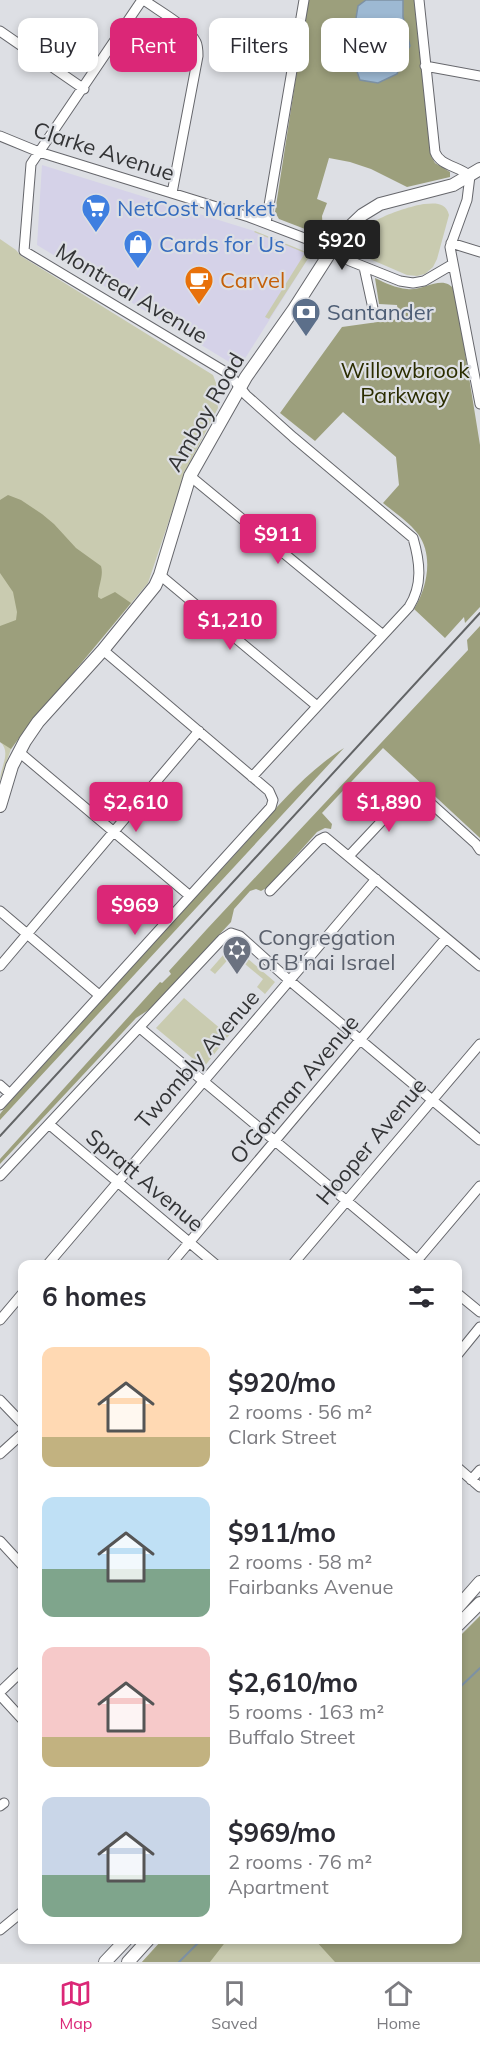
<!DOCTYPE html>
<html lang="en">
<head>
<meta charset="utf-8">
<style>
  :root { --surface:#fff; --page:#f2f2f3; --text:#2b2b33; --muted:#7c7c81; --line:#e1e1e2; --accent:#db2777 }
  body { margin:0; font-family:Mulish,sans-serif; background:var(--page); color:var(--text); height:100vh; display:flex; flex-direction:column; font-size:22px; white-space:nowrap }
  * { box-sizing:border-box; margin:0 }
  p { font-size:20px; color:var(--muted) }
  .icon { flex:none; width:33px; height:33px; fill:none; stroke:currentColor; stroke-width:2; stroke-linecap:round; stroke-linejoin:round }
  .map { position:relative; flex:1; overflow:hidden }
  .sheet { position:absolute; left:18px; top:1260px; width:444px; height:684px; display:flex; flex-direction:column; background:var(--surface); border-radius:12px; box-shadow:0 3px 9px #0003 }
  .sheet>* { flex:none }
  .top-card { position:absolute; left:18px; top:18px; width:444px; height:54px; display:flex; gap:12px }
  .price { position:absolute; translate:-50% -51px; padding:0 14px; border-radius:6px; background:var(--accent); color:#fff; font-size:20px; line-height:39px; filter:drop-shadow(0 2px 3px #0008) }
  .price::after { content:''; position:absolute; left:50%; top:36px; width:18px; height:14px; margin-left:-9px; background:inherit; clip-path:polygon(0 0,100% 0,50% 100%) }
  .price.active { background:#222; color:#fff }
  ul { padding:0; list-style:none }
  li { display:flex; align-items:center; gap:18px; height:150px; padding:0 24px }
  li span { display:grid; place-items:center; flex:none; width:168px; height:120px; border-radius:12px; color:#555 }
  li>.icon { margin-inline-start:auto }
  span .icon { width:72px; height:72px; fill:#fffc; stroke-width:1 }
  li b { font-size:26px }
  h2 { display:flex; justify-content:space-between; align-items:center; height:72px; padding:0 24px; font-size:26px }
  .tag { padding:0 21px; border-radius:12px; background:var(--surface); box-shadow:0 3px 9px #0003; font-size:21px; line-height:54px }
  .tag.active { background:var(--accent); color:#fff }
  .dock { display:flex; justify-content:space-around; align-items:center; height:84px; border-top:2px solid var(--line); background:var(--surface); font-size:16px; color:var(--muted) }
  .dock a { display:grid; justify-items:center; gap:3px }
  .dock .active { color:var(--accent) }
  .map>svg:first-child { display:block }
  .commercial { fill:#d5d2e8 }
  .green { fill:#c9cbb0 }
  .forest { fill:#9c9f7c }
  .water { fill:#9db9d3; stroke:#7d91a4; stroke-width:1.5 }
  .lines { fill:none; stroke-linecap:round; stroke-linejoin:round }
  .stream { stroke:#7d91a4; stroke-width:2 }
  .minor-casing { stroke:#66676c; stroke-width:11 }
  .major-casing { stroke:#66676c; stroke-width:14 }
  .minor { stroke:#fff; stroke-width:9 }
  .major { stroke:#fff; stroke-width:12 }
  .rail { stroke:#626466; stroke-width:2 }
  .labels { text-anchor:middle; stroke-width:4.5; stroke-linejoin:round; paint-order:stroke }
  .street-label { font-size:22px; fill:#333436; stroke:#dddfe4 }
  .shop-label { font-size:22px; fill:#366cbe; stroke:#dddfe4; text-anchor:start }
  .food-label { font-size:22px; fill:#c56008; stroke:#dddfe4; text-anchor:start }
  .service-label { font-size:22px; fill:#4e5e75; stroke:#dddfe4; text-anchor:start }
  .park-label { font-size:22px; fill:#2b2d00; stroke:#dddfe4 }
  .worship-label { font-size:22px; fill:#5b616d; stroke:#dddfe4; text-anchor:start }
</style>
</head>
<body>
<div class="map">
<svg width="480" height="1962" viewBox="0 0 480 1962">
  <rect width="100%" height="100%" fill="#dddfe4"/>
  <path class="commercial" d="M42,165L254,231L311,254L239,368L37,245Z"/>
  <path class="green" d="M424,204C435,203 446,202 449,215L437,259L433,267L425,274L417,276L407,275L356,253C343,226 405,207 424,204Z
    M255,231L311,254L269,319L265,317L305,253L254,232Z
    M0,239L16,250L21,256L213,375L216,383L218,408L186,470L148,583L19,738L11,749L0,781C0,767 12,752 0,742Z
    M232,945L275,982L265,994L257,987L263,979L233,954L215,974L210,970Z
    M184,998L228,1035L234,1029L204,1067H203L156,1028Z
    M480,1616V1962H142L162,1940H458V1638Z"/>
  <path class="forest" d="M308,0H414L431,156L435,163L450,172V177L407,187L371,169L350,162L329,158L317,199L327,203L322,216L323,232L318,234L279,219L275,212Z
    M375,278C385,283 396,288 407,289C423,292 444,272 455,291L480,445V607L465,623L464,617L445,638L414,609C427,588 434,556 418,534C409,522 394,512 383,503L399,485L396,457L343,412L315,441L280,413L342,327L399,319L397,305L379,304Z
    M8,495L21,500L42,514L54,524L76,548L101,566C104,576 98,586 98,597L101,599L115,592L131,603L19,738L11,749L0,742V626L16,620L17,612L13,592L0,573V500Z
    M480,626V838L383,748L322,813L332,824L331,829L325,828L317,832L268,887L261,891L256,889L250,891L234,909L231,922L205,950L150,1009L136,1018L0,1164V1159L160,982L162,983L171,974L169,971L207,929L468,650L467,640Z
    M344,748L0,1120V1114L7,1105C82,1023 155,940 231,859C267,820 298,777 344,748Z
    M480,1616V1962H335L315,1940H458V1638Z
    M162,1940H227L210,1962H142Z"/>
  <path class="water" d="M366,0H403V17L410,46L403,58L397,74L378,83L360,80C350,58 354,28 358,6Z"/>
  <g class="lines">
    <path class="stream" d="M458,1689L480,1668
      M179,1962L201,1940"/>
    <g class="minor-casing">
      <path id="minor" d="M142,0L31,164L24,251L229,374L246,395L293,437L413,538C420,562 423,585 409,607L252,777
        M144,0C157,10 189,27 196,42C198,46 198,52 198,56L172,193
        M419,0L435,152C440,166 459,166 470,176L467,200L450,247L480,404
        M0,31L84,89
        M425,66L480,76
        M0,136L39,152L249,217L312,241L350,261L400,281L413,283L424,281L453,264
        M266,223L304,0
        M451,243L480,252
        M364,267L374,313
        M190,476L383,635
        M160,575L317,706
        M19,752L190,896
        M349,856L409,792L415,789L476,844L480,850
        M270,891L319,840L325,837L480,966
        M0,911L99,995
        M0,966L199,731
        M140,1028L422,1264
        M0,1085L10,1094
        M0,1105L271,807L273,800L269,791L103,650
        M50,1125L215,1264
        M0,1176L222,939L231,933L240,936L290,981L480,1140
        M48,1264L376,879
        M171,1264L446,938
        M293,1264L480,1044
        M414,1264L480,1186
        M458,1294L480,1312
        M0,1320L22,1294
        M458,1354L480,1327
        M0,1400L22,1423
        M0,1454L22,1434
        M458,1468L480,1487
        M471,1480L480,1470
        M0,1541L22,1565
        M0,1692L22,1671
        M0,1695L22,1719
        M0,1806L4,1803
        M0,1930L22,1912"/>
    </g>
    <g class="major-casing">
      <path id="major" d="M0,806L12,766L25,741L38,722L103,650L155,586L160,575L190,476L246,377L294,309L342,234L362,215L380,204L453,185L480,169
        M458,1607L480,1582
        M458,1625L480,1603
        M105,1962L126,1940
        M128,1962L148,1940"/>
    </g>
    <use href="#minor" class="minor"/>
    <use href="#major" class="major"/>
    <path class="rail" d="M0,1136L480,613"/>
  </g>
  <defs>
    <g id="supermarket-pin" transform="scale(1.5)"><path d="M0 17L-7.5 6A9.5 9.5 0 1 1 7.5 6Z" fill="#3f7fe0" stroke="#dddfe4"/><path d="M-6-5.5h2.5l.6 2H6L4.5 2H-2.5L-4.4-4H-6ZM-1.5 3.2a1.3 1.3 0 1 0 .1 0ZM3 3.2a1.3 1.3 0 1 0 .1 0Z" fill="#fff"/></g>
    <g id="shop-pin" transform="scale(1.5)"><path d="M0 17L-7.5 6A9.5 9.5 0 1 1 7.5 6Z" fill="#3f7fe0" stroke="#dddfe4"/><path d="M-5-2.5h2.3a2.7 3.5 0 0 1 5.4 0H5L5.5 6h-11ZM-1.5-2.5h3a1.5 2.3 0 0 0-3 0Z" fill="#fff"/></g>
    <g id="cafe-pin" transform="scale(1.5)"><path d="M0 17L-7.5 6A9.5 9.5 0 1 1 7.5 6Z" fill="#e8710a" stroke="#dddfe4"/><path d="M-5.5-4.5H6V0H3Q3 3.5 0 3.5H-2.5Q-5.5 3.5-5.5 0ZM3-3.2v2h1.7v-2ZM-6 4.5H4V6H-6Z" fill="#fff"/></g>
    <g id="bank-pin" transform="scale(1.5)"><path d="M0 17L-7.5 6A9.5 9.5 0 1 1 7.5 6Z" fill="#5c6f8a" stroke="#dddfe4"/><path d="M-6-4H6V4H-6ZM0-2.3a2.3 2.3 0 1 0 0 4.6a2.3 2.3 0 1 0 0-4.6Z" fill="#fff"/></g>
    <g id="synagogue-pin" transform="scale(1.5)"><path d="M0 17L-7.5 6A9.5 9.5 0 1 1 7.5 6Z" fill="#6b7280" stroke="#dddfe4"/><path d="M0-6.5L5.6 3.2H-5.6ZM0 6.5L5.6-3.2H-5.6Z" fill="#fff"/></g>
  </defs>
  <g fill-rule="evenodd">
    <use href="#supermarket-pin" x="96" y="208"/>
    <use href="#shop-pin" x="138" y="244"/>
    <use href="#cafe-pin" x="199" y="280"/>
    <use href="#bank-pin" x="306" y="312"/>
    <use href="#synagogue-pin" x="237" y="950"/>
  </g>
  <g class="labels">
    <g class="street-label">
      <text transform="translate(104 151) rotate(18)" y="8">Clarke Avenue</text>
      <text transform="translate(132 293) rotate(31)" y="8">Montreal Avenue</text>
      <text transform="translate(205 412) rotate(-60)" y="8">Amboy Road</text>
      <text transform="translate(197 1059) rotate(-49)" y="8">Twombly Avenue</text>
      <text transform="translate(294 1089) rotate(-50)" y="8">O'Gorman Avenue</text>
      <text transform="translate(371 1141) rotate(-50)" y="8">Hooper Avenue</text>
      <text transform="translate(145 1180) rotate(40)" y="8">Spratt Avenue</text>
    </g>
    <g class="shop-label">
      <text x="117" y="216">NetCost Market</text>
      <text x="159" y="252">Cards for Us</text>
    </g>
    <g class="food-label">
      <text x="220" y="288">Carvel</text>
    </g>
    <g class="service-label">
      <text x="327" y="320">Santander</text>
    </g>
    <g class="park-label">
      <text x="405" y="378">Willowbrook<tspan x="405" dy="25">Parkway</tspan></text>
    </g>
    <g class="worship-label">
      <text x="258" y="945">Congregation<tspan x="258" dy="25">of B'nai Israel</tspan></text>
    </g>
  </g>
</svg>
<b class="price active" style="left:342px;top:271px">$920</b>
<b class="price" style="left:278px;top:565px">$911</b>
<b class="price" style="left:230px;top:651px">$1,210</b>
<b class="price" style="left:136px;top:833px">$2,610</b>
<b class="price" style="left:389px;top:833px">$1,890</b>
<b class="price" style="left:135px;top:936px">$969</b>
<div class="top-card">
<a class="tag">Buy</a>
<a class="tag active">Rent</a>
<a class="tag">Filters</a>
<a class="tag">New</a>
</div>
<section class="sheet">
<h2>6 homes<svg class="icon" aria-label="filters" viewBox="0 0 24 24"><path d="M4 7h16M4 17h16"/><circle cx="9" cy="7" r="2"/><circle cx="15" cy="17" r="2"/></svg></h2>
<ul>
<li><span style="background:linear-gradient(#ffd9b3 75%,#c2b280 0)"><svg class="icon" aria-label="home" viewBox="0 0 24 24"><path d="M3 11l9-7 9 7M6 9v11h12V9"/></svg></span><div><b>$920/mo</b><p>2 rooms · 56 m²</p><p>Clark Street</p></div></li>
<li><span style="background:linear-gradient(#bfe0f5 60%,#7fa58c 0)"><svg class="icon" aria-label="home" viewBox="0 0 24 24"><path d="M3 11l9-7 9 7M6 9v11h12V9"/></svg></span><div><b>$911/mo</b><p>2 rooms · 58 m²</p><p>Fairbanks Avenue</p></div></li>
<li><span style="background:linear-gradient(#f6c9c9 75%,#c2b280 0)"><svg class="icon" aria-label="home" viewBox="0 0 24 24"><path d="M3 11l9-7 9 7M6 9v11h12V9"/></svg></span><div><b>$2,610/mo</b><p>5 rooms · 163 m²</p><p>Buffalo Street</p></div></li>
<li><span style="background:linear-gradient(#c9d6e8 65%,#7fa58c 0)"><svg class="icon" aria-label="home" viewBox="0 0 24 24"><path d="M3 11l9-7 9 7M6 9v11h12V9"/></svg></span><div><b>$969/mo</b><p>2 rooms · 76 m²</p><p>Apartment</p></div></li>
</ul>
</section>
</div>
<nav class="dock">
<a class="active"><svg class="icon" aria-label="map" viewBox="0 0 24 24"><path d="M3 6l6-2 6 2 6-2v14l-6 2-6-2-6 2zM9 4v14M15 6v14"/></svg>Map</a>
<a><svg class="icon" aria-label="saved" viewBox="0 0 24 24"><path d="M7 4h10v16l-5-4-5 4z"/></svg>Saved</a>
<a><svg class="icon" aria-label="home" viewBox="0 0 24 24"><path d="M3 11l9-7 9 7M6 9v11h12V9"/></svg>Home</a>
</nav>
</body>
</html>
